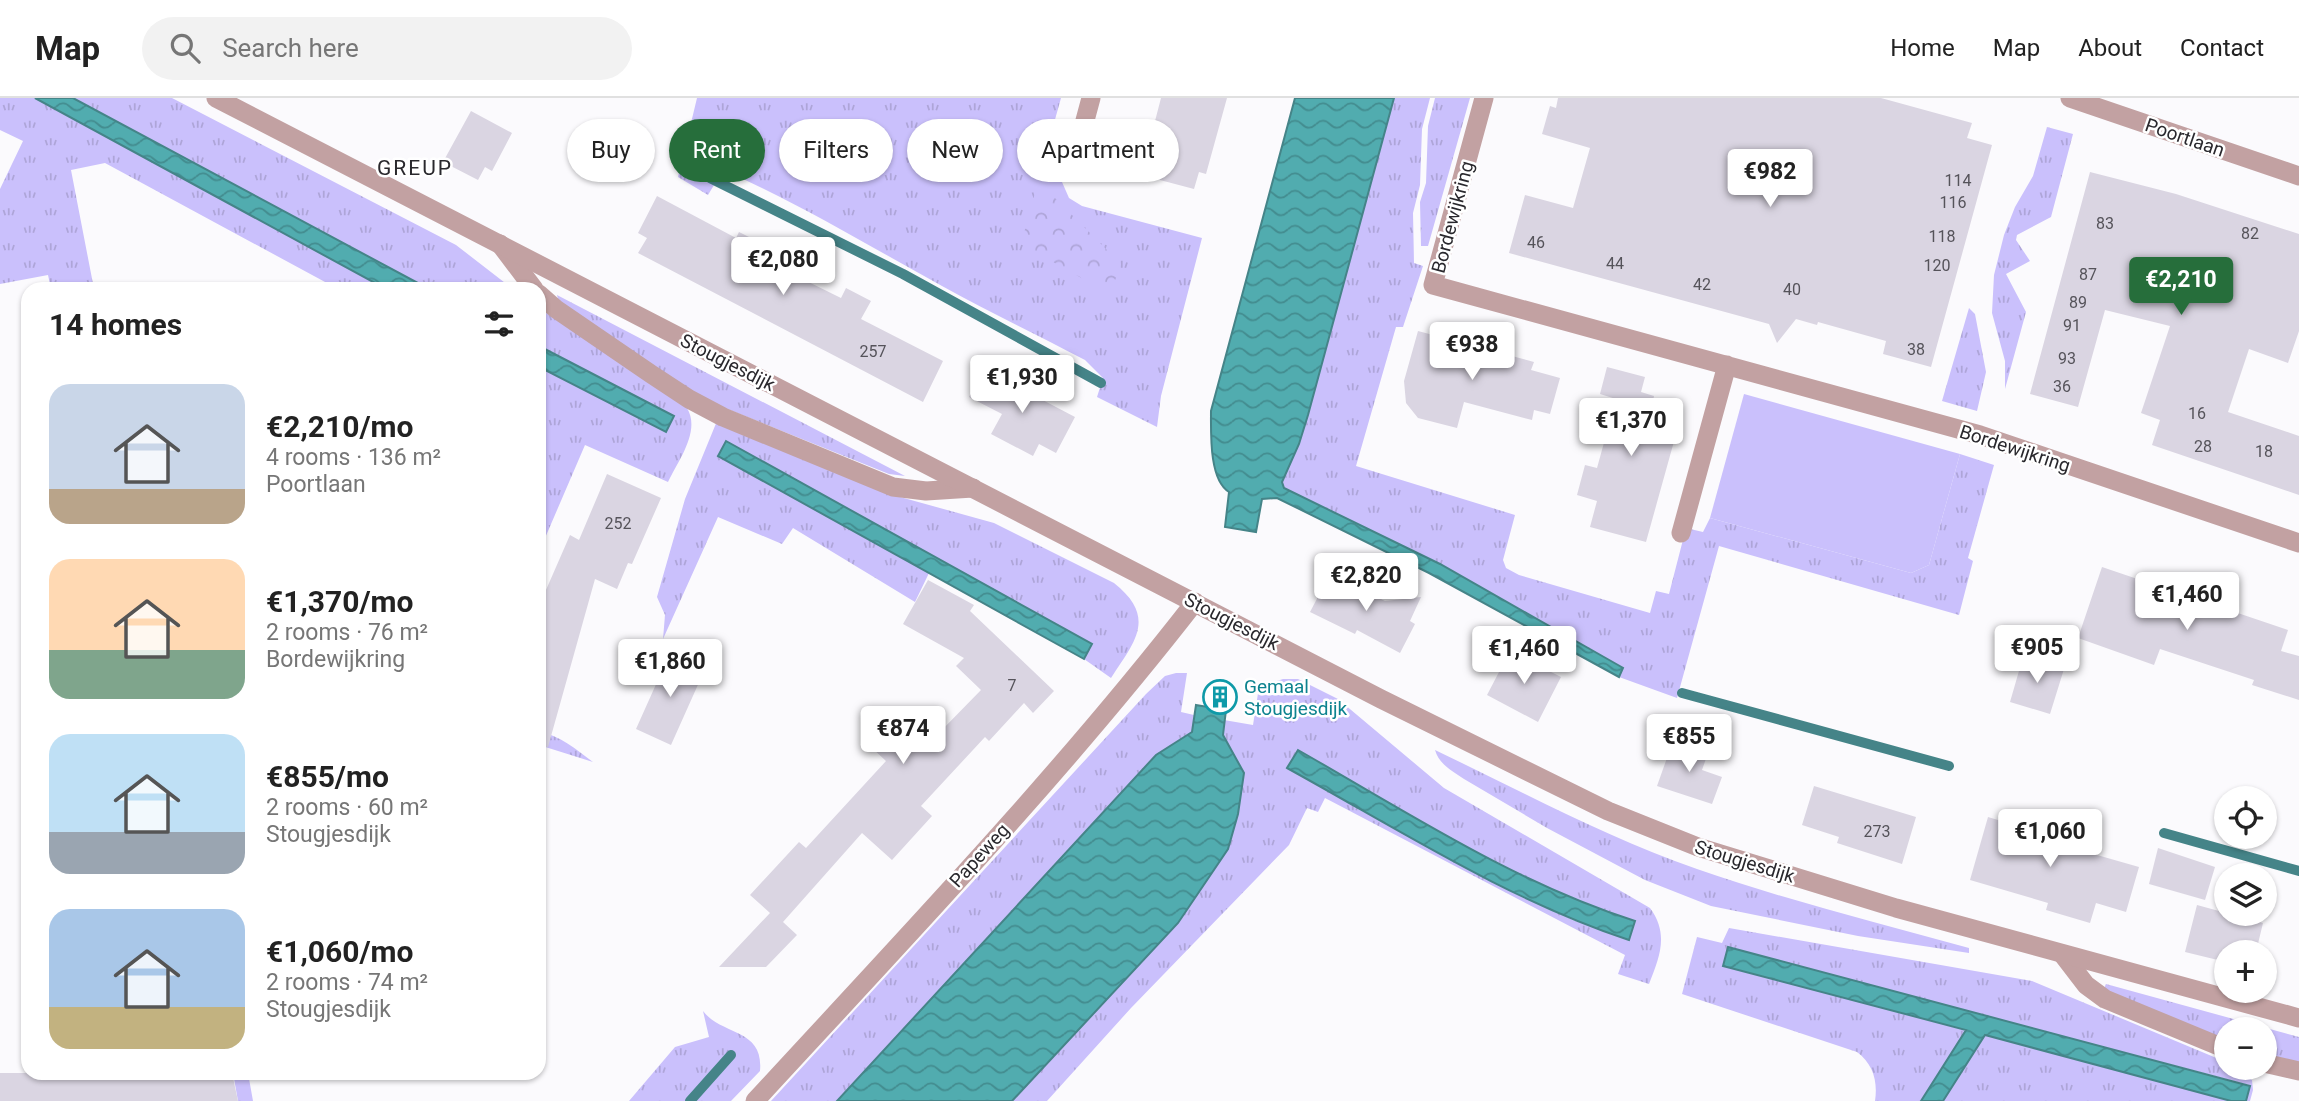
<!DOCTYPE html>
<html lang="en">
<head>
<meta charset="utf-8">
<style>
  :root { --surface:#fff; --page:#f2f2f2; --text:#222; --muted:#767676; --line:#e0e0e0; --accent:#266e3b }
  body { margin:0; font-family:Roboto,sans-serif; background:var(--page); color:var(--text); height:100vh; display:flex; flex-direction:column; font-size:26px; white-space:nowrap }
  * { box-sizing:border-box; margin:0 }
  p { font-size:23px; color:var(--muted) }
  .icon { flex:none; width:38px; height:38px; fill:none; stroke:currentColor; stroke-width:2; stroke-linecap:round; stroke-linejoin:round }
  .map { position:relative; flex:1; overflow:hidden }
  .details { position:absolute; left:21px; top:184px; width:525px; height:798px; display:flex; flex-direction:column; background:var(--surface); border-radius:21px; box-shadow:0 2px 5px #0004 }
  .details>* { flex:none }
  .hud { position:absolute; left:567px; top:21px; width:665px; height:63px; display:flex; gap:14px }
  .controls { position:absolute; left:2214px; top:688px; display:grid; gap:14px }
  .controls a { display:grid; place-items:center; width:63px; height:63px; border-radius:50%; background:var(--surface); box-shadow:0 2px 5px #0004; font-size:35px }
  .price { position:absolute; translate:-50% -60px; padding:0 16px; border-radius:7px; background:#fff; color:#222; font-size:23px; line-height:46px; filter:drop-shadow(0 2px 4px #0008) }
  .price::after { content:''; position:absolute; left:50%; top:42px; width:21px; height:16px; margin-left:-10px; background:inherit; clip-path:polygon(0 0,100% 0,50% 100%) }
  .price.selected { background:var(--accent); color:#fff }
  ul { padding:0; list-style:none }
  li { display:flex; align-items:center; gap:21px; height:175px; padding:0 28px }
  li span { display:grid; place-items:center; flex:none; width:196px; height:140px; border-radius:21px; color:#555 }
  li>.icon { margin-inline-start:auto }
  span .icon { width:84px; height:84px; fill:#fffc; stroke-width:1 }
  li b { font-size:30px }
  h2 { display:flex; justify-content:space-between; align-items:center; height:84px; padding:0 28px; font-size:30px }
  .chip { padding:0 24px; border-radius:32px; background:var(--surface); box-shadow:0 2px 5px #0004; font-size:24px; line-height:63px }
  .chip.selected { background:var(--accent); color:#fff }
  header { display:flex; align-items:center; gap:42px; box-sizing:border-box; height:98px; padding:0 35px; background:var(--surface); border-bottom:2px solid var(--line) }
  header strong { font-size:33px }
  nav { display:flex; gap:38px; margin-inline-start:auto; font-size:24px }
  .search { width:490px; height:63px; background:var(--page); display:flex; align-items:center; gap:18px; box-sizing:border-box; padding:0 24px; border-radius:38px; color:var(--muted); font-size:26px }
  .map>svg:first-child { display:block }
  .grass { fill:url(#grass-tufts); fill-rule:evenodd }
  .park { fill:url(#park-crowns) }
  .pitch { fill:#cac0fc }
  .water { fill:url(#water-waves); stroke:#458488; stroke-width:2 }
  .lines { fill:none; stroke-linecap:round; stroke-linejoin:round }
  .stream { stroke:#458488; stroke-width:10 }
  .building { fill:#dad5e2 }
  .service { stroke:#c2a1a2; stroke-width:19 }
  .minor { stroke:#c2a1a2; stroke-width:19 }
  .tertiary { stroke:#c2a1a2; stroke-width:19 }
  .labels { text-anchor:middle; stroke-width:5; stroke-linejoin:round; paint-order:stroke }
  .number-label { font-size:16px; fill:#55535a }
  .street-label { font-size:19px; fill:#29282d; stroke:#fff }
  .culture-label { font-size:19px; fill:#0d838f; stroke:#fff; text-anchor:start }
  .neighbourhood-label { font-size:21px; letter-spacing:2px; fill:#29282d; stroke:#fff }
</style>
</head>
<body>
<header>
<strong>Map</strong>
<div class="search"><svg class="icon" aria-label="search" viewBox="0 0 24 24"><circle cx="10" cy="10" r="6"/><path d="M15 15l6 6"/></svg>Search here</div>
<nav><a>Home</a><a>Map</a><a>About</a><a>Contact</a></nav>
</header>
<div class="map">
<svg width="2299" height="1003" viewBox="0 0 2299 1003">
  <defs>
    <pattern id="grass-tufts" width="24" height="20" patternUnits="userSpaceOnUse" patternTransform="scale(1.75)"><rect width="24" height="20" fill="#cac0fc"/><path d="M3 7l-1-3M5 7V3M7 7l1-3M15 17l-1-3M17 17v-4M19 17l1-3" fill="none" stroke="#aea5d8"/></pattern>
    <pattern id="park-crowns" width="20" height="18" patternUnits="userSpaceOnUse" patternTransform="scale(1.75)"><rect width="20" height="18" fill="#cac0fc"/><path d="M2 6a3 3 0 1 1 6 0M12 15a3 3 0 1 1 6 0" fill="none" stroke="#aea5d8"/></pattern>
    <pattern id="water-waves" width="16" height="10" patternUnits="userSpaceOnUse" patternTransform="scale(1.75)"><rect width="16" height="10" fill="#51acaf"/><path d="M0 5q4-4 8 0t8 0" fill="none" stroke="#438c8f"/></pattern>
  </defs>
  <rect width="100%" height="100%" fill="#fbfafd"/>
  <path class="grass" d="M0,0H35L386,191H338L105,65L71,72L94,191H51L48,177L0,186V91L23,43L0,32Z
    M73,0H172L456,147L513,191H429Z
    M697,0H1061L1039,79L1062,84L1069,100L1082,108L1202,140L1161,298L1157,329L1097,299L1103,280L1085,262C1038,237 989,214 942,188C869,148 799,105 723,72L708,97L678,79Z
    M1394,0H1430L1422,31L1420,87L1413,115L1414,165L1423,168L1403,229H1396L1356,368L1515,417L1503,462L1506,470L1519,477L1650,515L1656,493L1669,496L1686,430L1703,434L1710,420L1911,475L1929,467L1960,356L1994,367L1968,460L1973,463L1959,517L1719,448L1677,600L1619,579L1623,570L1613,564L1440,466L1284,390L1282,385L1308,317Z
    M1435,0H1470L1428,148H1421L1420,104L1426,85L1428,28Z
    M2047,29L2073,36L2051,119L2017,137L2016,142L2030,163L2006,176L2026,214L2005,291V263L1992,215L1994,177L2004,137L2015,109L2033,78Z
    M557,197L905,378L889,376L705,302L559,205Z
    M539,210L687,310C701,333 678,363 668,384L585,347L539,454V269L666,334L674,319L539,248Z
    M1969,210L1975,216L1986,274L1977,313L1942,303Z
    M717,323L893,397L994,425L1114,485C1158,520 1134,544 1111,580L1084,561L1092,546L726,343L718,357L929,475L915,504L793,430L782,446L718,419L663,541L665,517L657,499L685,401Z
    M1176,575H1187L1181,614L1194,617L1192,634L1156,657L837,1003H771L1146,596L1165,578Z
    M1283,581H1298L1338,601L1444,690L1650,810C1669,836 1660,858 1649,886L1618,876L1625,857L1325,700L1318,714L1307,710L1289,747L1131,910L1047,1003H1012L1178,825L1228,751L1238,716L1244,675L1222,637L1224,622L1253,627L1259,589ZM1298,652C1407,714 1514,785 1635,823L1629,841L1573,822L1510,793L1288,670Z
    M539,633C560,638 576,651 593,664L539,647Z
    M1435,652C1521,693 1607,740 1697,771C1786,802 1878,825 1969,850V855L1858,838L1711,808L1645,782L1547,730L1464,681C1452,673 1439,666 1435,652Z
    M1729,830L2032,883L2226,964V970H2237L2252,982L2253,992L2250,1003H2246L2249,987L1728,850L1723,868L1966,932L1921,1003H1875C1878,983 1873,966 1857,954L1682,896L1697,839L1722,845Z
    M2106,886L2299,939V965L2265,956L2264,931H2226V942L2103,893Z
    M703,913C722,938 764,930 760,973L731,1003H629L675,949L709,939Z
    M1985,937L2231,1003H1943Z
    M233,975H248L253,1003H238Z"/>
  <path class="park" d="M1036,91L1051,96L1121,166L1110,196L1021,146Z"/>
  <path class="pitch" d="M1744,296L1960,356L1929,467L1911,475L1710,420Z"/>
  <path class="water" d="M35,0H73L429,191H386Z
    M1295,0H1394L1308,317L1299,346L1282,384L1284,390L1440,466L1618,567L1623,570L1619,579L1429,475L1277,400L1262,401L1256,434L1225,429L1229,394C1209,382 1211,335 1211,313Z
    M539,248L674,318L666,334L539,269Z
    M726,343L1092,546L1084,561L718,358Z
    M1196,607L1226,612L1223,637L1244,675L1238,716L1228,751L1178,825L1012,1003H837L1156,657L1192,634Z
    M1298,652C1407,714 1515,785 1635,823L1629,842C1508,802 1398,731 1287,670Z
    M1728,849L2250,988L2246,1003H2231L1985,937L1943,1003H1921L1966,932L1723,868Z"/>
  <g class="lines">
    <path class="stream" d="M710,80L903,176L1101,285
      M1682,595L1949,668
      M2164,735L2299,773
      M690,1003L731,957"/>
  </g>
  <path class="building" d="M1161,0H1227L1206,76L1199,74L1194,91L1141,77Z
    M1558,0H1881L1972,25L1967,40L1992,47L1931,269L1883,256L1886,243L1818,224L1817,227L1796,221L1777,245L1769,226L1509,155L1525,97L1573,110L1590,50L1542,36L1550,8L1556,10Z
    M471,13L512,35L492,73L485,69L478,82L443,64Z
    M2090,74L2176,96L2299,136V233L2288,265L2249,251L2228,314L2299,338V397L2152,347L2160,322L2141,315L2170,228L2105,212L2078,309L2030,296Z
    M657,98L736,140L739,134L771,150L764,162L841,200L846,190L871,203L861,221L943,263L923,304L638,155L647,140L638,135Z
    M1418,233L1534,264L1531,272L1560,280L1550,316L1534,312L1532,322L1464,304L1457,330L1418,320L1406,305L1404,283Z
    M1607,269L1645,279L1641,294L1654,298L1653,303L1683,311L1646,444L1590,429L1597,403L1577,397L1585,367L1597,370L1616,301L1600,296Z
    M984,271L1075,319L1056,355L1039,346L1033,358L991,336L1002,316L969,299Z
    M607,376L661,400L632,466L628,465L617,491L595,481L548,649L539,648V508L570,437L579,442Z
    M2102,469L2288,532L2281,553L2299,558V602L2252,587L2254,582L2160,551L2154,567L2078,540Z
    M1330,476L1385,503L1421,499L1410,523L1415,526L1400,555L1357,532L1355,536L1310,514Z
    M928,482L974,507L970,513L1054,593L1033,615L1024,605L989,643L985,639L921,708L932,718L892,762L862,735L783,824L797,837L766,869H719L770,815L750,797L799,744L806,750L886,663L872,650L908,610L937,637L981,592L956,568L964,560L903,526Z
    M1510,553L1561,579L1538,624L1487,597Z
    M670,555L705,571L671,647L636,631Z
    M2023,559L2064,571L2050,616L2010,604Z
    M1673,643L1708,655L1702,672L1722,679L1712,706L1657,688Z
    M1814,688L1916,719L1902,766L1837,745L1839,739L1802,727Z
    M2012,711L2054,723L2048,743L2139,769L2126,814L2096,805L2090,825L2046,812L2048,805L1970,782L1988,719L2008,725Z
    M2158,750L2215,769L2205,802L2149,786Z
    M2197,807L2263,825L2256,854H2226V864L2185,854Z
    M0,975H232L238,1003H0Z"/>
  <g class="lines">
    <path class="service" d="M500,146L534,191
      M539,196L556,211L651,276L689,301L723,319L893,389L926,393L973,390
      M2063,857L2086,887L2105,901L2226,951
      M2264,965L2299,973"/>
    <path class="minor" d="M216,0L1381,601L1608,713L1698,749L1896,810L2299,920
      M1484,0L1433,187L1980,337L2299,445
      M1073,67L1091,0
      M1681,435L1727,267
      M755,1003C905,840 1059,679 1195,504"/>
    <path class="tertiary" d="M2070,0L2299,78"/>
  </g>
  <defs>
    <g id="building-ring" transform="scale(1.75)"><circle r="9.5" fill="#fff" stroke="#0f9aa8" stroke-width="1.5"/><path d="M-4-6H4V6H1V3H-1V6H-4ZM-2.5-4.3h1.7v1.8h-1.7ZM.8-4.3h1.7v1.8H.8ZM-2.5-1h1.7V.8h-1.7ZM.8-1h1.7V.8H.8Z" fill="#0f9aa8"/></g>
  </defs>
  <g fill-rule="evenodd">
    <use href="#building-ring" x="1220" y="599"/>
  </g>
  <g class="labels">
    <g class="number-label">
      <text x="1958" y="88">114</text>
      <text x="1953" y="110">116</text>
      <text x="2105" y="131">83</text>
      <text x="2250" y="141">82</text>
      <text x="1942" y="144">118</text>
      <text x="1536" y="150">46</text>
      <text x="1615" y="171">44</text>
      <text x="1937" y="173">120</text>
      <text x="2088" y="182">87</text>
      <text x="1702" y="192">42</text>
      <text x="1792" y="197">40</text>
      <text x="2078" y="210">89</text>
      <text x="2072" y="233">91</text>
      <text x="1916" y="257">38</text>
      <text x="873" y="259">257</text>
      <text x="2067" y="266">93</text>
      <text x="2062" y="294">36</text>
      <text x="2197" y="321">16</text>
      <text x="2203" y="354">28</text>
      <text x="2264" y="359">18</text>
      <text x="618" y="431">252</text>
      <text x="1012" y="593">7</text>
      <text x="1877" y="739">273</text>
    </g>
    <g class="street-label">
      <text transform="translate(2185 39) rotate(19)" y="7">Poortlaan</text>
      <text transform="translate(1452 119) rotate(-75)" y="7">Bordewijkring</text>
      <text transform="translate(728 264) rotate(27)" y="7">Stougjesdijk</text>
      <text transform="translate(2015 350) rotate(18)" y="7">Bordewijkring</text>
      <text transform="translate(1232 523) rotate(27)" y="7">Stougjesdijk</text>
      <text transform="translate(979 757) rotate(-48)" y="7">Papeweg</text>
      <text transform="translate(1745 763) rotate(17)" y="7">Stougjesdijk</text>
    </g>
    <g class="culture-label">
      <text x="1244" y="595">Gemaal<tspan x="1244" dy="22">Stougjesdijk</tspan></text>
    </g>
    <g class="neighbourhood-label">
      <text x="415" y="77">GREUP</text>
    </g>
  </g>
</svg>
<div class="controls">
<a><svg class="icon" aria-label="locate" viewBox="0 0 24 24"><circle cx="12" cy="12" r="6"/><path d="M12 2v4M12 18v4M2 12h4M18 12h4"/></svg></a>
<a><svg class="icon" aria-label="layers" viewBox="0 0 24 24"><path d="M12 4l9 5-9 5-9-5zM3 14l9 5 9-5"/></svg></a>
<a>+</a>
<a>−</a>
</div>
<b class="price" style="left:1770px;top:111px">€982</b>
<b class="price" style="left:783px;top:199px">€2,080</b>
<b class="price selected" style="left:2181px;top:219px">€2,210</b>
<b class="price" style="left:1472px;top:284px">€938</b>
<b class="price" style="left:1022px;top:317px">€1,930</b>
<b class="price" style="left:1631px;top:360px">€1,370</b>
<b class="price" style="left:1366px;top:515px">€2,820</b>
<b class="price" style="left:2187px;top:534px">€1,460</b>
<b class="price" style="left:2037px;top:587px">€905</b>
<b class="price" style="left:1524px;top:588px">€1,460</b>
<b class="price" style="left:670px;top:601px">€1,860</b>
<b class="price" style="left:903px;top:668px">€874</b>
<b class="price" style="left:1689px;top:676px">€855</b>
<b class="price" style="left:2050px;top:771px">€1,060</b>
<div class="hud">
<a class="chip">Buy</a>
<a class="chip selected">Rent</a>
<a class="chip">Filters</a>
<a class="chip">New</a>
<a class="chip">Apartment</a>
</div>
<section class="details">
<h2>14 homes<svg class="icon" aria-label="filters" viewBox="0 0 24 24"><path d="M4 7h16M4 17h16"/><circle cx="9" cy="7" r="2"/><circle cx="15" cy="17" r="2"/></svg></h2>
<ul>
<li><span style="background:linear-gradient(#c9d6e8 75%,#b9a48a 0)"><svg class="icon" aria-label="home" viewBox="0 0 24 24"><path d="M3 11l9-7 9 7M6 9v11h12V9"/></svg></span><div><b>€2,210/mo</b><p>4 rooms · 136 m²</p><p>Poortlaan</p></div></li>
<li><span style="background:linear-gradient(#ffd9b3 65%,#7fa58c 0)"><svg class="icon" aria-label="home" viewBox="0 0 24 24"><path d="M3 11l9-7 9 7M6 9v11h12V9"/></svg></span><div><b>€1,370/mo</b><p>2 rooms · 76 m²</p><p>Bordewijkring</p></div></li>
<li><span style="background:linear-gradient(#bfe0f5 70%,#9aa5b1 0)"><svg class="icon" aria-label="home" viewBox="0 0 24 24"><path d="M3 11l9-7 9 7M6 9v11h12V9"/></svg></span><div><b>€855/mo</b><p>2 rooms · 60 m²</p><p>Stougjesdijk</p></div></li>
<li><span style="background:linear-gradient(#a9c7e8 70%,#c2b280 0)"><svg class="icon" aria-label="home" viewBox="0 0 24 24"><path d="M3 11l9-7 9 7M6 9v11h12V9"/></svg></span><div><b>€1,060/mo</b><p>2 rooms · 74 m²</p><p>Stougjesdijk</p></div></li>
</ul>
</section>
</div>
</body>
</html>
